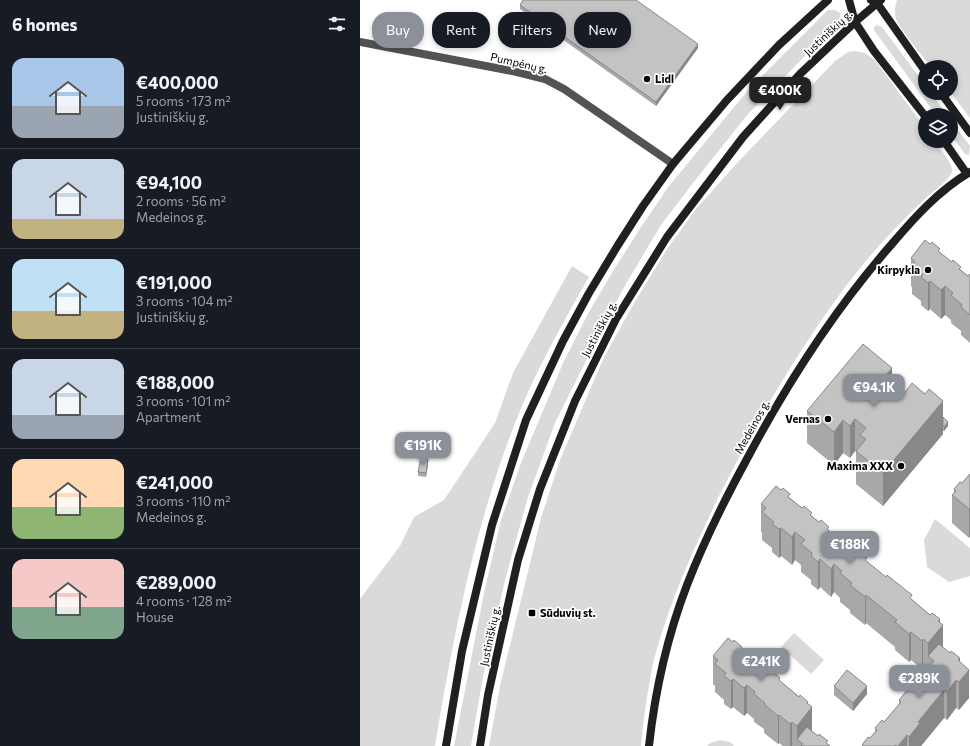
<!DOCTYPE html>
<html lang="en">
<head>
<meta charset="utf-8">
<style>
  :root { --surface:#171b24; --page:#242831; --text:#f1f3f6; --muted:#9ea1a6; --line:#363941; --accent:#8c9099 }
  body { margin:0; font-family:Commissioner,sans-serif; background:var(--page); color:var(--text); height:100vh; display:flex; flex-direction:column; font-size:15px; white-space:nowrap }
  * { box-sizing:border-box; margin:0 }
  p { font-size:13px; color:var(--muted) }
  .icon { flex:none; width:22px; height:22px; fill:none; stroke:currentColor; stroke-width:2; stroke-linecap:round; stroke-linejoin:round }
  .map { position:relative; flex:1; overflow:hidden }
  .drawer { display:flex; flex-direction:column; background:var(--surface); width:360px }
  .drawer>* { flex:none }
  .banner { position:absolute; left:12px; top:12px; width:380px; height:36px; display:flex; gap:8px }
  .controls { position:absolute; left:558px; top:60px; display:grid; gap:8px }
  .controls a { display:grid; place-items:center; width:40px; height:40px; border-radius:50%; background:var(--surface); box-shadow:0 2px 6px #0003; font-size:20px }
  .price { position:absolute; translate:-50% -34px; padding:0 9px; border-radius:8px; background:var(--accent); color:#fff; font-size:13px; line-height:26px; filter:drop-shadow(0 1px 2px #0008) }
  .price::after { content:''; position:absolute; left:50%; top:24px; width:12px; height:9px; margin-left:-6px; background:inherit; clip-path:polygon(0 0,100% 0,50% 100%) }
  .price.on { background:#222; color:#fff }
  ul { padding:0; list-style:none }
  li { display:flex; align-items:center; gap:12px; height:100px; padding:0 12px }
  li+li { border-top:1px solid var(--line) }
  li span { display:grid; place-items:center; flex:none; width:112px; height:80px; border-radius:12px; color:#555 }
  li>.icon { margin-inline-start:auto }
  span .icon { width:48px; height:48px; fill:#fffc; stroke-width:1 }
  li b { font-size:17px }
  h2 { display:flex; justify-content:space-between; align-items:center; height:48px; padding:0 12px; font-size:17px }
  .tag { padding:0 14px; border-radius:16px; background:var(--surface); box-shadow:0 2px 6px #0003; font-size:14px; line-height:36px }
  .tag.on { background:var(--accent); color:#fff }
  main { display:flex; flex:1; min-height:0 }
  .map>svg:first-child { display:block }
  .green { fill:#dadada }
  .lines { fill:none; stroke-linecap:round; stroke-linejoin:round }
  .street { stroke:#535353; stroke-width:8 }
  .secondary { stroke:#202020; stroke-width:8 }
  .wall { fill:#a8a8a8 }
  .shaded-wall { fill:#888 }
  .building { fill:#c3c3c3; stroke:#888 }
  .poi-dot { fill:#000; stroke:#fff; stroke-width:1.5 }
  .labels { text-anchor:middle; stroke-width:3.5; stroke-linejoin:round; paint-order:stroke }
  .street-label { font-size:11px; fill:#000; stroke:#fff }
  .poi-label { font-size:11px; font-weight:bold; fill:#000; stroke:#fff; text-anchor:end }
</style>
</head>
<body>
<main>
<section class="drawer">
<h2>6 homes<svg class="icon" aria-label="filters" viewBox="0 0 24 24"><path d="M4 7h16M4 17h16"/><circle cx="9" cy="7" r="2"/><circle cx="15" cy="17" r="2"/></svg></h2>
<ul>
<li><span style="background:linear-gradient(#a9c7e8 60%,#9aa5b1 0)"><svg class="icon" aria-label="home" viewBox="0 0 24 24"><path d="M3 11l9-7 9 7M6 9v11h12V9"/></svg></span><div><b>€400,000</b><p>5 rooms · 173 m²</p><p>Justiniškių g.</p></div></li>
<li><span style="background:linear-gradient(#c9d6e8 75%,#c2b280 0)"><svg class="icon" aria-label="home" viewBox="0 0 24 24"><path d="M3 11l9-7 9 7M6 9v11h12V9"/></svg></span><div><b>€94,100</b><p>2 rooms · 56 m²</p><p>Medeinos g.</p></div></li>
<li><span style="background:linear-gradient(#bfe0f5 65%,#c2b280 0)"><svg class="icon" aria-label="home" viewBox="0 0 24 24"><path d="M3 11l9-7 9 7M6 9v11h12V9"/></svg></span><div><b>€191,000</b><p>3 rooms · 104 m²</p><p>Justiniškių g.</p></div></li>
<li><span style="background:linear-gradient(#c9d6e8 70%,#9aa5b1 0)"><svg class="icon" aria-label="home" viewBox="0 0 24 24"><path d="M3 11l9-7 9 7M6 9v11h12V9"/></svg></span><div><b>€188,000</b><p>3 rooms · 101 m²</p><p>Apartment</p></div></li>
<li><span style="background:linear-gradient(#ffd9b3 60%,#8fb573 0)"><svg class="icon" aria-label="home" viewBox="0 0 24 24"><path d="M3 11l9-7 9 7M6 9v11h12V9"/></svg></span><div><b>€241,000</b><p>3 rooms · 110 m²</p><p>Medeinos g.</p></div></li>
<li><span style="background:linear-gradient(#f6c9c9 60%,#7fa58c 0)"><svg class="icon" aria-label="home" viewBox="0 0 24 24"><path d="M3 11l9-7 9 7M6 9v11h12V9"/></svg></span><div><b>€289,000</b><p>4 rooms · 128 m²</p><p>House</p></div></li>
</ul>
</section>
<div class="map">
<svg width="610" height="746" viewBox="0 0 610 746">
  <rect width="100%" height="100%" fill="#fff"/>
  <path class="green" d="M537,0H610V118L591,93V67H571C562,55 541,31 536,19C534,13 535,6 537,0Z
    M468,10H475L480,13L481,18L478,23L441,60L388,114L333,183L301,225L267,282L245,323L195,423L168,497L145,580L123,677L111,746H94L124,593L141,520L161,463L203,363L229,312L253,271L281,227L309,186L389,89Z
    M517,25L522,27L565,85V93H571L587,115H576L514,30V27Z
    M495,51L505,53L515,60L565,128V141H574C579,148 593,163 592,171C592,178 572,192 566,198C536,226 508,256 483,290C435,355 394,426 358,498C334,548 311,599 296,652C293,661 292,670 290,680C286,702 283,723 281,746H129L140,686L181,518L200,460L244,357L276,300L307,249L336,209L377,163L475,61L488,52Z
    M591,121L610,146L609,155L605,154L591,135Z
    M212,266L229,277C205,319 181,361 162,406C117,514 94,631 75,746H0V599L40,546L54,517L84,500L135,423L153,373Z
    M575,519L610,548V576L589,582L567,567L564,540Z
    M434,633L464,660L451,674L421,647Z
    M360,740L370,742L374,746H347L350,743Z"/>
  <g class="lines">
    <path class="street" d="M0,42L157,72L185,79L204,89L313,164"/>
    <path class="secondary" d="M489,0L495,22L514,51L565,116
      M511,0L517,3L565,71
      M581,93L610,133
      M584,141L607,174
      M86,746L102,651L132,525L166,420L203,341L229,293L258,245L283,206L313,164L367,100L419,45L468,0
      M120,746L128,695L158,560L180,489L215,401L256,319L307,237L383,137L440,74L495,22L521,0
      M289,746C295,691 307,637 327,585C344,541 365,499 388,457C428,382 475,309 531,245C554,218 579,190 610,172"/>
  </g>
  <path class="wall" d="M160,5L338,48L296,106L160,9Z
    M142,27L155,31L151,37L142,31Z
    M570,244L608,276L610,274V343L601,335V331L591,323V320L585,315L581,319L570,309L568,311L561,305V301L552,294V287L551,286V258Z
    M532,396H542L583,417L588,426L584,431H583V434L523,506L496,484V452L495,451L490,458L483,453L474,465L447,443V411Z
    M68,464L66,477L58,476V472Z
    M610,474V536L609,538L592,523V495L594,493V489L602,483Z
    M430,498L580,623L583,648L600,662L609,698L599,710L596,708L587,720L584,718L561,746H502V745L510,738L515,732V728L524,722L539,704V700L561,677L567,670L563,667L562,669L551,660L549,662L535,650V647L506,623L505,625L490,613V610L480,602V598L474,592L471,597L460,587L458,590L451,584V580L441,572V565L435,560L432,565L421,556L419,558L412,552V548L402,540V533L401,532V504Z
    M382,650L448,704L452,731L470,746H423L419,743L418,744L404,733V729L394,722V719L387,713L384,716L373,707L371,709L364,704V700L355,692V686L353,684V656Z
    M474,686L507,694L493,711L474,695Z"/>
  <path class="shaded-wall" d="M155,27V31L151,37V33Z
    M338,44V48L296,106V102Z
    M570,281V309L568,311V283Z
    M585,286V315L581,319V290Z
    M532,368V400L520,389L522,380Z
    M583,401V434L523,506V473Z
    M495,419V451L490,458V426Z
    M483,420V453L474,465V432Z
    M588,422V426L584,431V427Z
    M68,460V464L66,477V473Z
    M610,508V536L609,538V509Z
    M421,528V556L419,558V529Z
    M435,532V560L432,565V537Z
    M460,559V587L458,590V562Z
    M474,564V592L471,597V569Z
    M506,595V623L505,625V597Z
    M580,619V629L583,625V654L574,661L568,656V671V643L578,621Z
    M551,632V660L549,662V634Z
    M563,639V667L562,669V641Z
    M600,658V681L609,670V698L599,710V682L598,660Z
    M373,679V707L371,709V681Z
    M596,680V708L587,720V692Z
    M387,685V713L384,716V688Z
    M507,686V694L493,711V703Z
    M584,690V718L561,746H549V737L558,722Z
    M448,702V712L452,707V735L443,744L437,739V746V726Z
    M419,715V743L418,744V716Z
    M432,722V746H430V724Z
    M547,735V746H538Z"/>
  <path class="building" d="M163,0H276L338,44L296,102L160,5Z
    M146,21L155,27L151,33L142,27Z
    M565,240L570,244L572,242L580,249L578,251L592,262L593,260L601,267L599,269L608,276L610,274V315L601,307L602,305L591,295L593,293L585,286L581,290L570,281L568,283L561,277L563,275L552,266L555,262L551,258Z
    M503,344L532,368L522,380L526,382L520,389L531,398L536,391L542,396L552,383L565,394L569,389L583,401L523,473L496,451L506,439L500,435L506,428L495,419L490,426L483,420L474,432L447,411Z
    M583,417L588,422L584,427L583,426Z
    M61,458L68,460L66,473L58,472Z
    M610,474V508L609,509L592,495L596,491L594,489L600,482L602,483Z
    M416,486L421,490L423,488L430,494L428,497L442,508L444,506L452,513L450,515L459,522L461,520L469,527L467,529L480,540L482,538L491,545L489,547L497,554L499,552L507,558L505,560L526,577L527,575L552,595L550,598L570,615L572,613L580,619L578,621L583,625L568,643L563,639L562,641L551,632L549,634L535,622L537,620L506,595L505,597L490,585L492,583L480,573L482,571L474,564L471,569L460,559L458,562L451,556L452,553L441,544L445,540L435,532L432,537L421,528L419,529L412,524L414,522L402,512L406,508L401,504Z
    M368,638L373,642L374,640L382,647L381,649L394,659L395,658L403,664L402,666L410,673L412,671L420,678L419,680L439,697L440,695L448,702L447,703L452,707L437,726L432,722L430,724L419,715L418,716L404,704L405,703L394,694L395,692L387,685L384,688L373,679L371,681L364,676L366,673L355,664L358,660L353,656Z
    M579,644L590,653L591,651L600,658L598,660L609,670L599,682L596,680L587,692L584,690L558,722L560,723L549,737L547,735L538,746H537L535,745L534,746H503L502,745L508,737L510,738L517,730L515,728L522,720L524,722L541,702L539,700L559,676L561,677L574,661L568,656Z
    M487,670L507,686L493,703L474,686Z
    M447,727L458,736L459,734L468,741L466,743L470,746H441L443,744L437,739Z"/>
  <g class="poi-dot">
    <circle cx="287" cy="79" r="4"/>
    <circle cx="568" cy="270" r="4"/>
    <circle cx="468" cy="419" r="4"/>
    <circle cx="541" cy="466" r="4"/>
    <rect x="168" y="609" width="8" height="8" rx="2"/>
  </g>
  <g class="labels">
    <g class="street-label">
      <text transform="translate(468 33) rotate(-43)" y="4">Justiniškių g.</text>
      <text transform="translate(159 63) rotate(13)" y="4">Pumpėnų g.</text>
      <text transform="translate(239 329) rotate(-62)" y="4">Justiniškių g.</text>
      <text transform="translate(392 427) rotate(-61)" y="4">Medeinos g.</text>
      <text transform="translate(130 636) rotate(-78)" y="4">Justiniškių g.</text>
    </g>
    <g class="poi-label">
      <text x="295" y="83" text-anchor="start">Lidl</text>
      <text x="560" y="274">Kirpykla</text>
      <text x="460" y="423">Vernas</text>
      <text x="533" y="470">Maxima XXX</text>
      <text x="180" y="617" text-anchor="start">Sūduvių st.</text>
    </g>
  </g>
</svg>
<div class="controls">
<a><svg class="icon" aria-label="locate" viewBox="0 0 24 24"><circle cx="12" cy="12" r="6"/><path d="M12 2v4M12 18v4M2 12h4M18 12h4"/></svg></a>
<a><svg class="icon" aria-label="layers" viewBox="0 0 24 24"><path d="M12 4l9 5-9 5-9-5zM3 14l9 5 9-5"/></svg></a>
</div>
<b class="price on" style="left:420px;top:111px">€400K</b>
<b class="price" style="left:514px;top:408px">€94.1K</b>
<b class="price" style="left:63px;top:466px">€191K</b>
<b class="price" style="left:490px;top:565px">€188K</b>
<b class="price" style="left:401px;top:682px">€241K</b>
<b class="price" style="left:559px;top:699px">€289K</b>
<div class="banner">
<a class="tag on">Buy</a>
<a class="tag">Rent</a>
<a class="tag">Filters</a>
<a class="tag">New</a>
</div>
</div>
</main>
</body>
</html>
